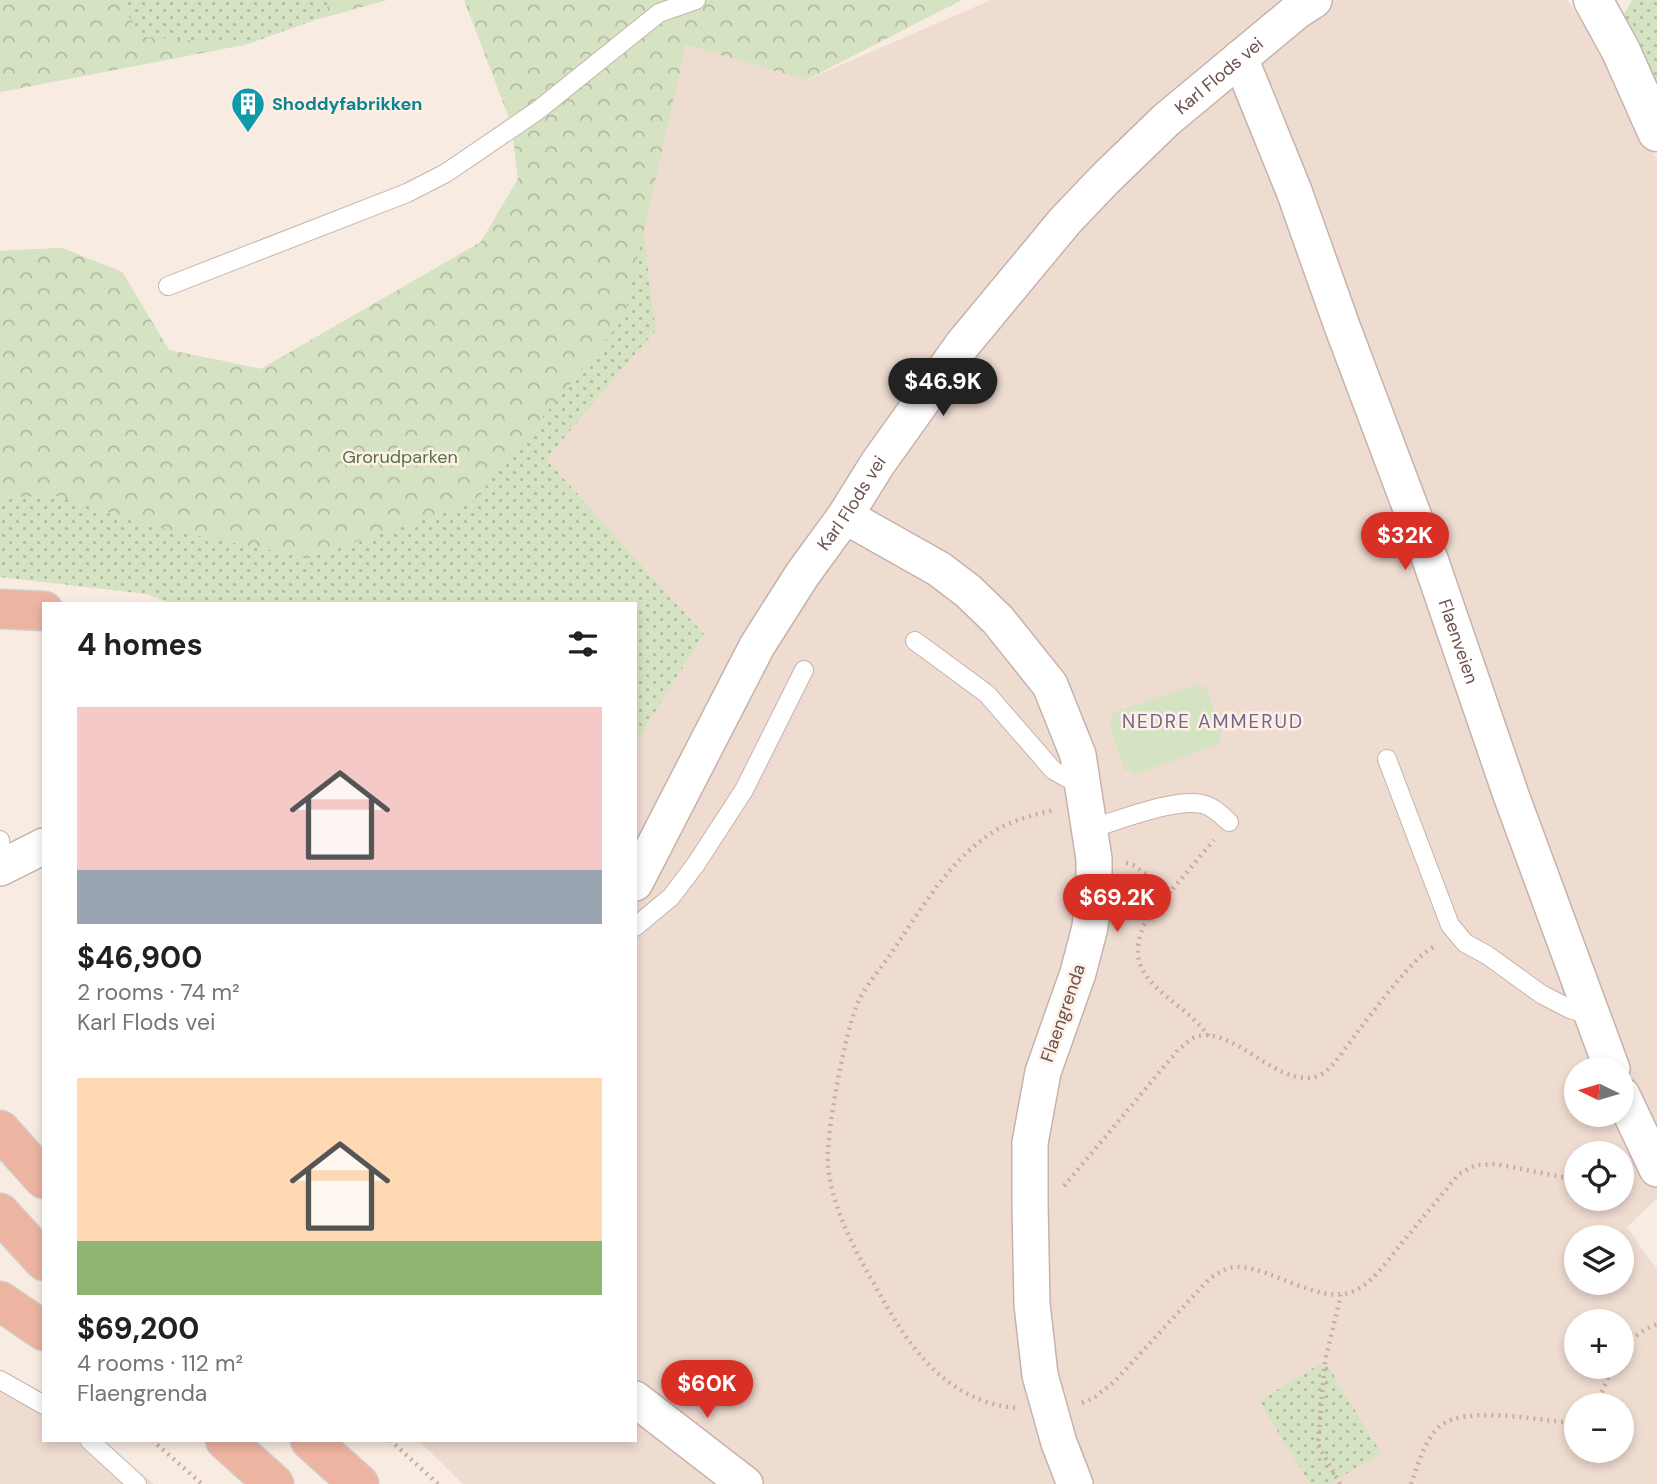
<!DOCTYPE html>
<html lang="en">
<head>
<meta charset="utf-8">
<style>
  :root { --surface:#fff; --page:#f2f2f2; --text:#202124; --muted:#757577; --accent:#d93025 }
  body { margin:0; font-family:"DM Sans",sans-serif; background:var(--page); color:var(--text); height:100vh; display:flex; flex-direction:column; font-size:26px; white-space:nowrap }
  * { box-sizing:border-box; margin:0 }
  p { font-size:23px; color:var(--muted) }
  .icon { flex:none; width:38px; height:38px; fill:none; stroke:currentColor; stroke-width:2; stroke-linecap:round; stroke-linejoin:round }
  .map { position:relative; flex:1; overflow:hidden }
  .sheet { position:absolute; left:42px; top:602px; width:595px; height:840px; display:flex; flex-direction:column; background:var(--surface); border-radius:0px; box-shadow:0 4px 10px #0003 }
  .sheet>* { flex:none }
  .needle { width:46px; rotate:275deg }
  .buttons { position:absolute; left:1564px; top:1057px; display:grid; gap:14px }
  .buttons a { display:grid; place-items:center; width:70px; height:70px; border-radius:50%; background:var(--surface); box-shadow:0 4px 10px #0003; font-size:35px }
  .price { position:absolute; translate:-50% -60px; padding:0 16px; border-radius:24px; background:var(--accent); color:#fff; font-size:23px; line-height:46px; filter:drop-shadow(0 2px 4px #0008) }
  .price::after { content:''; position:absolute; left:50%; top:42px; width:21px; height:16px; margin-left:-10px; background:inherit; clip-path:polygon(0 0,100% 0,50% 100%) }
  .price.selected { background:#222; color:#fff }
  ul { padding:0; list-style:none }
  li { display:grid; align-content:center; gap:14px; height:371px; padding:0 35px }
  li span { display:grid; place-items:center; height:217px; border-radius:0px; color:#555 }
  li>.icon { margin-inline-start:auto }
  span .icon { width:126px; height:126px; fill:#fffc; stroke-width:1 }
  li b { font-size:30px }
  h2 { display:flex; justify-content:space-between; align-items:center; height:84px; padding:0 35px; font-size:30px }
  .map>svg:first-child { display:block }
  .residential { fill:#efdcd1; fill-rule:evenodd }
  .grass { fill:url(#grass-dots) }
  .forest { fill:url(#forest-crowns) }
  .pitch { fill:#d6e3c3 }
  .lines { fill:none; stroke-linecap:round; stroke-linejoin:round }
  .service-casing { stroke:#c7b2ab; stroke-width:20 }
  .minor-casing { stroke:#c7b2ab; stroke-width:38 }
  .tertiary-casing { stroke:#c7b2ab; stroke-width:41 }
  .trunk-casing { stroke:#d3cbc9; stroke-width:41 }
  .path { stroke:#ceaaa1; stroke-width:4.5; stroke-dasharray:2 5; stroke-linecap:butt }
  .service { stroke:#fff; stroke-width:18 }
  .minor { stroke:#fff; stroke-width:35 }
  .tertiary { stroke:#fff; stroke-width:38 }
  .trunk { stroke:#edb4a1; stroke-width:38 }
  .labels { text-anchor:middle; stroke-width:5; stroke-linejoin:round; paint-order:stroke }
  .street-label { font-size:18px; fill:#6c514c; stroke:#fcf0e7 }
  .culture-label { font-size:18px; font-weight:bold; fill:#0d838f; stroke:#fcf0e7; text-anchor:start }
  .park-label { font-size:18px; fill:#5b7046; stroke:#fcf0e7 }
  .neighbourhood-label { font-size:19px; letter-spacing:2px; fill:#766489; stroke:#fcf0e7 }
</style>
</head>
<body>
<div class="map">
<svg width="1657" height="1484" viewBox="0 0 1657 1484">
  <defs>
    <pattern id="grass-dots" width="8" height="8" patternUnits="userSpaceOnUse" patternTransform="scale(1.75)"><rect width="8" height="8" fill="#d6e3c3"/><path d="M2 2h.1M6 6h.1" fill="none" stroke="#b2baa1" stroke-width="1.8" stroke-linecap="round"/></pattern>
    <pattern id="forest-crowns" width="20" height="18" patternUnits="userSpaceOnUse" patternTransform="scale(1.75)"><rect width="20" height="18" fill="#d6e3c3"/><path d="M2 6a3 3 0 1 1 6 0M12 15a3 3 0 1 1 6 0" fill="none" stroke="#b2baa1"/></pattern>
  </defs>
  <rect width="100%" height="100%" fill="#f8ebe2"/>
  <path class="residential" d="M991,0H1567L1607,54L1657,160V1198L1627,1227L1657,1270V1484H463L418,1440H635V744L704,634L546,459L656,330L640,205L686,45L806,80ZM1577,1069H1622V1115H1577ZM1577,1153H1622V1199H1577ZM1577,1237H1622V1283H1577ZM1577,1321H1622V1367H1577ZM1577,1405H1622V1451H1577Z
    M0,1371L44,1396V1440H103L154,1484H0Z"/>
  <path class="grass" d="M0,0H387L318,19L248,44L0,92Z
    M1632,0H1657V94L1622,17Z
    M518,179L640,205L656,330L546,459L704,634L635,744V604H172L146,594L0,577V251L62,248L122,272L169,350L261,369L481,242Z
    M1325,1361L1381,1453L1330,1484H1310L1259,1401Z"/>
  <path class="forest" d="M0,0H116L145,37L248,44L0,92Z
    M333,0H387L318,19Z
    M464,0H962L806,80L686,45L624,318L474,501L309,558L160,528L57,496L0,497V251L62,248L122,272L169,350L261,369L481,242L518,179L511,123Z"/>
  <path class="pitch" d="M1198,684L1207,688L1222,735L1219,744L1135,775L1124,769L1109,722L1114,712Z"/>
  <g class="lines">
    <g class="service-casing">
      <path id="service" d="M168,286L407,193L446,173L537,111L659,13L696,0
        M915,641L987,694L1053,770L1067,778L1082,782
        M1387,759L1450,925L1465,943L1487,955L1541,994L1570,1009L1591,1015
        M1089,829C1119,821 1173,798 1202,804C1213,806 1221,815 1229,822
        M0,840L2,866
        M635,927L671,897L696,864L744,790L804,670
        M0,1380L44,1405
        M89,1440L137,1484"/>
    </g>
    <g class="minor-casing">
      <g id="minor">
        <path id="s1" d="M1240,58L1294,191L1342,326L1431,562L1511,795L1612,1069"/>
        <path d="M845,516L939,569L968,591L998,620L1050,685L1078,755L1094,859V890L1090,927L1078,973L1043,1072L1030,1143V1203L1032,1304L1040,1375L1059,1443L1075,1484"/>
        <path d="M0,868L44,846"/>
        <path id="s2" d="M635,883L757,646L802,575L845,516L878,463L963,344L1065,221L1105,179L1166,120L1297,11L1314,0"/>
        <path d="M1622,1095L1657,1169"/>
        <path d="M635,1399L745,1484"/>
      </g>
    </g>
    <g class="tertiary-casing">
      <path id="tertiary" d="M1593,0L1621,51L1657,132"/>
    </g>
    <g class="trunk-casing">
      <path id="trunk" d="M0,609L44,611
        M0,1130L44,1179
        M0,1213L44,1261
        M0,1301L44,1331
        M225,1440L274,1484
        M310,1440L359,1484"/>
    </g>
    <path class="path" d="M1126,863L1133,865L1171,891L1214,840
      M1171,891C1163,902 1150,913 1144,925C1123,972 1160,989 1190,1016C1197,1022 1203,1029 1209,1036
      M1064,1186L1178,1050C1183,1047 1189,1039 1195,1037C1234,1024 1278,1090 1318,1076C1324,1074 1330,1067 1335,1062C1354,1038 1412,954 1436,946
      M1622,1351C1631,1337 1642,1331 1657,1324
      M1082,1403L1095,1397L1115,1381L1209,1279C1218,1273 1227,1267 1238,1267C1272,1267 1324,1308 1356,1290C1375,1280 1388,1260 1401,1244C1420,1221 1439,1198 1459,1174L1476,1165L1496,1164L1577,1180
      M1596,1405L1613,1367
      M1015,1408C952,1401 917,1358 887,1307C863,1264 833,1216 828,1166C825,1137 846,1026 859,1000C868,983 881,968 892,952C920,911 948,862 990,834C1009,821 1032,815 1054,810
      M152,1440L202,1484
      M390,1440L438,1484
      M1340,1484L1318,1445L1325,1361L1341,1295
      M1411,1484C1418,1465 1424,1440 1440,1426C1465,1406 1532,1419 1563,1422L1577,1420"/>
    <use href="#service" class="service"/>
    <use href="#minor" class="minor"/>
    <use href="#tertiary" class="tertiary"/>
    <use href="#trunk" class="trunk"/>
  </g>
  <defs>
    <g id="building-pin" transform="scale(1.75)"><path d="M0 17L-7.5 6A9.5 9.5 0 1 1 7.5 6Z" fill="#0f9aa8" stroke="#fcf0e7"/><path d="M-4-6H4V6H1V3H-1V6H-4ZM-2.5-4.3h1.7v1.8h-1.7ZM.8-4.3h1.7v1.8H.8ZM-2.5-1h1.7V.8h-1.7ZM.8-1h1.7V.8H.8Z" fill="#fff"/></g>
  </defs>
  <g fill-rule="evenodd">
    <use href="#building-pin" x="248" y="104"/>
  </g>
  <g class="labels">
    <g class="street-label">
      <text dy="6" stroke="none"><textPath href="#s2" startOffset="1004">Karl Flods vei</textPath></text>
      <text dy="6" stroke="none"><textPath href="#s2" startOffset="438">Karl Flods vei</textPath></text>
      <text dy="6" stroke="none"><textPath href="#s1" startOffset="623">Flaenveien</textPath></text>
      <text transform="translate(1063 1013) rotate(-71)" y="6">Flaengrenda</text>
    </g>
    <g class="culture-label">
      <text x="272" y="110">Shoddyfabrikken</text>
    </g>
    <g class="park-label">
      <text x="400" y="463">Grorudparken</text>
    </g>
    <g class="neighbourhood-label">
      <text x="1213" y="728">NEDRE AMMERUD</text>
    </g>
  </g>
</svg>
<div class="buttons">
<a><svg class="needle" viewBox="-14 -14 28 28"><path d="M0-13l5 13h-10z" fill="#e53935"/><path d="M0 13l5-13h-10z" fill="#757577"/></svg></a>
<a><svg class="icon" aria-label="locate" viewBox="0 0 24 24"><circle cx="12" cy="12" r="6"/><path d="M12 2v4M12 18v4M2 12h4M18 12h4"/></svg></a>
<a><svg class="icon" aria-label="layers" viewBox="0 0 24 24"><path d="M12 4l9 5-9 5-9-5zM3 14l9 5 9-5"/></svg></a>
<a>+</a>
<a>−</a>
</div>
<b class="price selected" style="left:943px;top:418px">$46.9K</b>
<b class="price" style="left:1405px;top:572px">$32K</b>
<b class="price" style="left:1117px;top:934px">$69.2K</b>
<b class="price" style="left:707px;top:1420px">$60K</b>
<section class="sheet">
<h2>4 homes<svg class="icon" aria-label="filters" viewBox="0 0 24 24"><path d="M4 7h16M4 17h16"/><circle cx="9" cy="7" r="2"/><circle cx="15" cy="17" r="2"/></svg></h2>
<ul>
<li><span style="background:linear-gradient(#f6c9c9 75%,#9aa5b1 0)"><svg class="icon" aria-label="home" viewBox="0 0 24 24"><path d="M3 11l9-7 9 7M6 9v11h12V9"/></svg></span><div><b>$46,900</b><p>2 rooms · 74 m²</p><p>Karl Flods vei</p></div></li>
<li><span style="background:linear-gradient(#ffd9b3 75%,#8fb573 0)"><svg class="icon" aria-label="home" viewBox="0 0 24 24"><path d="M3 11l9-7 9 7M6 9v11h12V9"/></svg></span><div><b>$69,200</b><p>4 rooms · 112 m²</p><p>Flaengrenda</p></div></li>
</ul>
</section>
</div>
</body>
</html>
